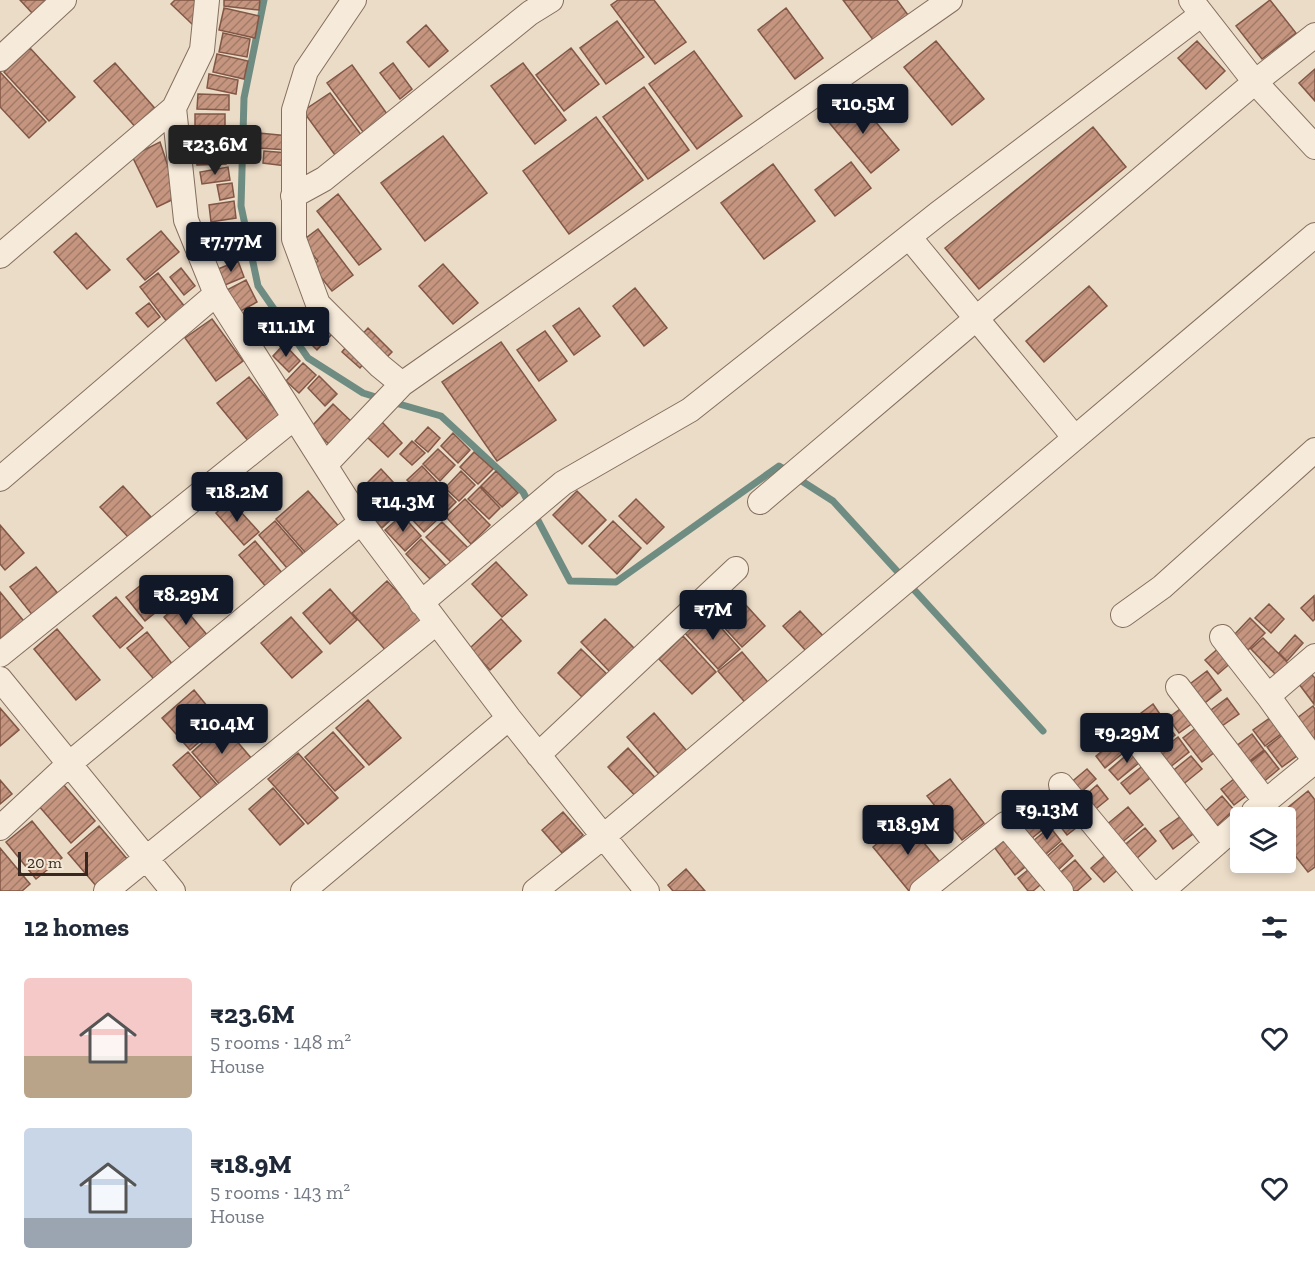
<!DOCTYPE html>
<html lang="en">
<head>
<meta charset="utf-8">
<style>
  :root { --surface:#fff; --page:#f2f2f3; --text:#1f2937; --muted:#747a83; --accent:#111827 }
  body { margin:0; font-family:"Zilla Slab",serif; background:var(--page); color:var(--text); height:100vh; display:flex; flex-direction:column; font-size:22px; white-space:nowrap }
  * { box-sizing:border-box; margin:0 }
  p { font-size:20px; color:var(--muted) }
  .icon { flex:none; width:33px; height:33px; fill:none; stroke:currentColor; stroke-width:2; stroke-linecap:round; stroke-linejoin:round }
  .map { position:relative; height:891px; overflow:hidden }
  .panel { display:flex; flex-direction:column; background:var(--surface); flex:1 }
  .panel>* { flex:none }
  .buttons { position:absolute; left:1230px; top:807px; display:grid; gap:12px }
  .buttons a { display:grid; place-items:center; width:66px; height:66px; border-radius:6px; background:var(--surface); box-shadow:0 3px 9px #0003; font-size:30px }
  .scale { position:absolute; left:18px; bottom:15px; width:70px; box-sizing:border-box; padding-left:6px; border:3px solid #362820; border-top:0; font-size:16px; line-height:21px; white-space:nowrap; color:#362820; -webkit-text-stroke:4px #f3e7d6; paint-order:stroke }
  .price { position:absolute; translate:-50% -51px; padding:0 14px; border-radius:6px; background:var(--accent); color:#fff; font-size:20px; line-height:39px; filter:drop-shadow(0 2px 3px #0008) }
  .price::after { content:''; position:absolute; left:50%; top:36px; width:18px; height:14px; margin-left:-9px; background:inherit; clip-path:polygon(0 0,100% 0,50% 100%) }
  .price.selected { background:#222; color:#fff }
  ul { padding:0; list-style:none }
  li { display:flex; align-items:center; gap:18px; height:150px; padding:0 24px }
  li span { display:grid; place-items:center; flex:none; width:168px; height:120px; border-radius:6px; color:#555 }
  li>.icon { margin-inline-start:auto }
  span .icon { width:72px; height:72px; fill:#fffc; stroke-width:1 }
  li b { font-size:26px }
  h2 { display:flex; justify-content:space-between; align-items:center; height:72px; padding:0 24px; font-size:26px }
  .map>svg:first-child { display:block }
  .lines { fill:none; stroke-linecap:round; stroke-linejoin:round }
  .stream { stroke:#6f8c82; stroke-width:7 }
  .building { fill:url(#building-hatch); stroke:#825746; stroke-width:1.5 }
  .minor-casing { stroke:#856e5e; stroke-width:26 }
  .minor { stroke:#f6eada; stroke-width:24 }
</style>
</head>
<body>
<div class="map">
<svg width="1315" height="891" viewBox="0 0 1315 891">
  <defs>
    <pattern id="building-hatch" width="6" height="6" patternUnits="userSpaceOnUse" patternTransform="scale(1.5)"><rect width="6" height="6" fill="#c59580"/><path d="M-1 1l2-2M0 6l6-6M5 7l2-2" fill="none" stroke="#a17a68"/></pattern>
  </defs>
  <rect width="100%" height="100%" fill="#ebdcc7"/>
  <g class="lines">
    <path class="stream" d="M264,0L244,98L241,206L258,286L308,358L363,393L382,399
      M392,402L441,416L523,492L570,581L616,582L779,466L788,471
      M797,478L833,501L1043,731"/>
  </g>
  <path class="building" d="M20,0H47L33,14Z
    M175,0H194L203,12L193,25L171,4Z
    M224,0H260L259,10L224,6Z
    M618,0H654L686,42L655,64L611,5Z
    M843,0H897L911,19L877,45Z
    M1270,0L1296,33L1262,59L1236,26Z
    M224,8L259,16L255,38L219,30Z
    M786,8L823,58L795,79L758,30Z
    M617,21L644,57L606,84L580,48Z
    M426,25L448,51L429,67L407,42Z
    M223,33L250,39L247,57L219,52Z
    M936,41L984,99L952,125L904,67Z
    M1197,41L1225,71L1206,89L1178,58Z
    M30,48L75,97L49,121L4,72Z
    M571,48L599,84L564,111L536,75Z
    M694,51L742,116L697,149L649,84Z
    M217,54L248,61L244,79L213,72Z
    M115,63L159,113L139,131L94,81Z
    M393,63L412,89L400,99L380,73Z
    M523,63L566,120L535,144L491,86Z
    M352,65L390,118L366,136L327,83Z
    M1315,69V101L1299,83Z
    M0,72L46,122L29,138L0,107Z
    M209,74L238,80L236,94L207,88Z
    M644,87L689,150L648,179L603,117Z
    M330,93L362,136L335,155L303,111Z
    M198,94L229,95V110L197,109Z
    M855,97L899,150L871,173L827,120Z
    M195,114H225V127H195Z
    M596,117L643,180L569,234L523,171Z
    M1093,127L1126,167L979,289L945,248Z
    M224,128L225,144L195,146L194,130Z
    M259,133L289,136L288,150L258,148Z
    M443,136L487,193L425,241L381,183Z
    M160,142L178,197L157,207L132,156Z
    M225,147L226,164L197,165L195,149Z
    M264,151L288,153L286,166L263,163Z
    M851,162L871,188L835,216L815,190Z
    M773,164L815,221L764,259L721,203Z
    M228,167L230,180L202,184L200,172Z
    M232,183L234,197L220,200L217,185Z
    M338,194L381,249L359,265L317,211Z
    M234,201L236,218L211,222L209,205Z
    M234,229L241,255L226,259L219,233Z
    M318,229L353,275L332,291L312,266L318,261L302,241Z
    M161,231L179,252L145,280L127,259Z
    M76,233L110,270L87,289L54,252Z
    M238,261L244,277L225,285L218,269Z
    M443,264L478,303L453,324L419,286Z
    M181,268L195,286L184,295L170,277Z
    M158,273L189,312L171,327L140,287Z
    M246,280L257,302L235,314L223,292Z
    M1089,286L1107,306L1044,362L1026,341Z
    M635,288L667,328L644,346L613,306Z
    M149,303L160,317L148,327L136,313Z
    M579,308L600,336L574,355L553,326Z
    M212,319L243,361L216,381L185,338Z
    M321,320L334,332L317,350L304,337Z
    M368,328L392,352L381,363L357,340Z
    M545,331L567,361L539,381L517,350Z
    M351,341L369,357L360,368L342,352Z
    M501,342L556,420L497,461L442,382Z
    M284,344L300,361L289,372L273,356Z
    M303,363L316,375L299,393L286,381Z
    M319,376L337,394L325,406L308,388Z
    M249,377L282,418L250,443L217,403Z
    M333,404L355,425L333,448L311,427Z
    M382,422L402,443L388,457L367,437Z
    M428,427L440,438L428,452L415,441Z
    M453,433L470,450L458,463L441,446Z
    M412,441L425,453L412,465L400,454Z
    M438,449L455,465L440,481L423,464Z
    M474,452L493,469L478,484L460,467Z
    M422,466L437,482L423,496L407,480Z
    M381,469L394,483L381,496L368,482Z
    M461,471L475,485L459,501L445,488Z
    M496,471L518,493L502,507L481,486Z
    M123,486L151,517L129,538L100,507Z
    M440,486L456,502L443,515L426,499Z
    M480,487L500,508L489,519L468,499Z
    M308,491L342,530L310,558L276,519Z
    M577,491L606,520L582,544L553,515Z
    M384,495L400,511L382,528L366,511Z
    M419,498L438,519L424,532L404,511Z
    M465,499L490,525L471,544L446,517Z
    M636,499L664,527L647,544L619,516Z
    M230,500L259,532L244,545L216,513Z
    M402,515L421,536L405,551L385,530Z
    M275,521L309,560L292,574L259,535Z
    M613,521L641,548L617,574L589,546Z
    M442,522L469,549L453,564L426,537Z
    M0,525L24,553L5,570L0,564Z
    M421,539L448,568L433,582L406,554Z
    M255,541L283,574L267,588L239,555Z
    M496,562L527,595L502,617L472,584Z
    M36,567L60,596L34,617L10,587Z
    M151,577L170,601L145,621L126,597Z
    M387,581L425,621L389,654L352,613Z
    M330,589L357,620L330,644L303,613Z
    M733,591L765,626L742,647L710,612Z
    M0,592L27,625L0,647Z
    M1314,596L1315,619L1313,621L1301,608Z
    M116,597L143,628L120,648L93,616Z
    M180,603L208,636L192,650L164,617Z
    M1269,604L1284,619L1271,633L1255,618Z
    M800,611L824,637L807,652L783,626Z
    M708,613L740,649L718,669L685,633Z
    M291,617L322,652L292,678L261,643Z
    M1250,618L1265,633L1248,650L1234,635Z
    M501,619L521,641L490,670L470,648Z
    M605,619L635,649L610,672L581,642Z
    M57,629L100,680L76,700L34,649Z
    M147,632L177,670L159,685L127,648Z
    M1295,635L1303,643L1287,661L1279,653Z
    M683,636L716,672L692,694L659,659Z
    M1263,638L1289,664L1277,676L1251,649Z
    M1221,646L1233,661L1218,674L1205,660Z
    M581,649L611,678L587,702L558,673Z
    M742,652L772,687L749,707L718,671Z
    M1207,671L1221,690L1201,706L1186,687Z
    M1311,674L1315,678L1314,704L1299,684Z
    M194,690L221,723L190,750L162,718Z
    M1227,698L1239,714L1219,728L1207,713Z
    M368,700L401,738L369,765L336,728Z
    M1153,704L1164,720L1143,735L1132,720Z
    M1187,704L1198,719L1179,733L1168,718Z
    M1313,706L1315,709V744L1293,721Z
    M0,708L19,730L0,746Z
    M654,713L692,757L665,781L627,737Z
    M1274,715L1285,731L1265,746L1253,730Z
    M1165,722L1175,735L1156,750L1146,737Z
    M1201,724L1220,748L1202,762L1183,738Z
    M223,725L252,759L221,786L192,752Z
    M333,732L364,767L335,791L305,757Z
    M1125,732L1134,744L1105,768L1096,756Z
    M1285,733L1301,753L1282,767L1267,747Z
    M1252,734L1264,750L1247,763L1235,747Z
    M1178,737L1189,752L1169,768L1158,753Z
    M1136,747L1145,758L1118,780L1109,770Z
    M628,748L661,784L641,802L608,767Z
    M1265,751L1279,769L1262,783L1248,764Z
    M188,752L219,787L203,800L173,765Z
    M298,753L338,798L308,824L268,779Z
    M1191,756L1202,769L1181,786L1170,773Z
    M1145,764L1154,775L1130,794L1121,783Z
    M1087,769L1096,779L1078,795L1069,784Z
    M1239,775L1251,792L1234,805L1221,789Z
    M950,779L984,823L962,840L927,796Z
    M0,780L12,794L0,804Z
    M63,784L95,821L71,843L38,805Z
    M1097,785L1108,799L1092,812L1081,799Z
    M273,788L304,824L280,845L249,809Z
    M1308,791L1315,800V867L1308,872L1286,844V818H1275Z
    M1056,793L1067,806L1053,819L1042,806Z
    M1222,796L1234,810L1213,829L1201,815Z
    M1128,807L1143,825L1120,844L1105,826Z
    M1070,810L1081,824L1067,835L1056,821Z
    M1037,811L1048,825L1031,839L1019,824Z
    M563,812L583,835L562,853L542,830Z
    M1184,814L1197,831L1173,849L1160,831Z
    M905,820L943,866L913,891H909L873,847Z
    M32,821L62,858L36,879L6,842Z
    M99,826L128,860L97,887L68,853Z
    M1050,827L1061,841L1045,855L1033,841Z
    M1145,828L1156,841L1134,861L1122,847Z
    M1009,835L1030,863L1015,875L994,847Z
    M1062,843L1073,856L1057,871L1045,858Z
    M0,848L30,884L22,891H0Z
    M1109,852L1122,866L1104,882L1091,868Z
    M1075,860L1091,879L1077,891H1068L1056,876Z
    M1034,865L1046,880L1033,891H1028L1018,878Z
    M686,869L705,891H673L668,885Z"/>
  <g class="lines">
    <g class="minor-casing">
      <path id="minor" d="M207,0L202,50L174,108L186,220L216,294L361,522L509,718L647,891
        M354,0L306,71L294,110V239L318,304L380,366L402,384
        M1191,0L1255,82L1315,35
        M0,59L64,0
        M293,196L324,179L530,13L551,0
        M909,237L1075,438
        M0,256L174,108
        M325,465L402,384L950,0
        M0,479L216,294
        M760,502L1255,82L1315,147
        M421,603L563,483L690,410L939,213L1202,14
        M1123,615L1162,587L1315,450
        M1222,637L1268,696L1315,761
        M0,655L294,418
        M0,679L173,891
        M1178,687L1266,802
        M1268,696L1315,656
        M1129,731L1216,844
        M538,755L736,569
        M1061,785L1149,891
        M1254,811L1315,761
        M0,828L69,764L361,522
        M106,891L436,623
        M303,891L509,718
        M535,891L604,836L1315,235
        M922,891L1005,824L1061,891
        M1162,891L1240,823"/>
    </g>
    <use href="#minor" class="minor"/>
  </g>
</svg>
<div class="buttons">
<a><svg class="icon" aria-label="layers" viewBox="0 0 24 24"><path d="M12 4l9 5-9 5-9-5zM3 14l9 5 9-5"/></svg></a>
</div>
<div class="scale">20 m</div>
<b class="price" style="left:863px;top:135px">₹10.5M</b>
<b class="price selected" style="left:215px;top:176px">₹23.6M</b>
<b class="price" style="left:231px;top:273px">₹7.77M</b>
<b class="price" style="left:286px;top:358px">₹11.1M</b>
<b class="price" style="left:237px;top:523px">₹18.2M</b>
<b class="price" style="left:403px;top:533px">₹14.3M</b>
<b class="price" style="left:186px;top:626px">₹8.29M</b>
<b class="price" style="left:713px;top:641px">₹7M</b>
<b class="price" style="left:222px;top:755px">₹10.4M</b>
<b class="price" style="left:1127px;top:764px">₹9.29M</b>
<b class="price" style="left:1047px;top:841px">₹9.13M</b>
<b class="price" style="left:908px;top:856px">₹18.9M</b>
</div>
<section class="panel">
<h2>12 homes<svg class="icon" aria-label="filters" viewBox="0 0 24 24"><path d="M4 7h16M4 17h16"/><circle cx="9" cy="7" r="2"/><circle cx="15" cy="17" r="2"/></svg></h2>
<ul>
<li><span style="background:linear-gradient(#f6c9c9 65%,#b9a48a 0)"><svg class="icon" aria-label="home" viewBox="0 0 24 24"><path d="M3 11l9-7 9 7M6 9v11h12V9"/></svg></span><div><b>₹23.6M</b><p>5 rooms · 148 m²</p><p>House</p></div><svg class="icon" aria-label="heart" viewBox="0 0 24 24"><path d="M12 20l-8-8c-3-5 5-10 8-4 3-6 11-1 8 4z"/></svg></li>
<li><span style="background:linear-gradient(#c9d6e8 75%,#9aa5b1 0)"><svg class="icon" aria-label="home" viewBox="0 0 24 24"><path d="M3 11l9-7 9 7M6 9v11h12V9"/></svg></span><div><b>₹18.9M</b><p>5 rooms · 143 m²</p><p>House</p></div><svg class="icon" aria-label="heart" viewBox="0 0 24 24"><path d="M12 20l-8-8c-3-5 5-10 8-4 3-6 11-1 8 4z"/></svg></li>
</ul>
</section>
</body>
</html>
